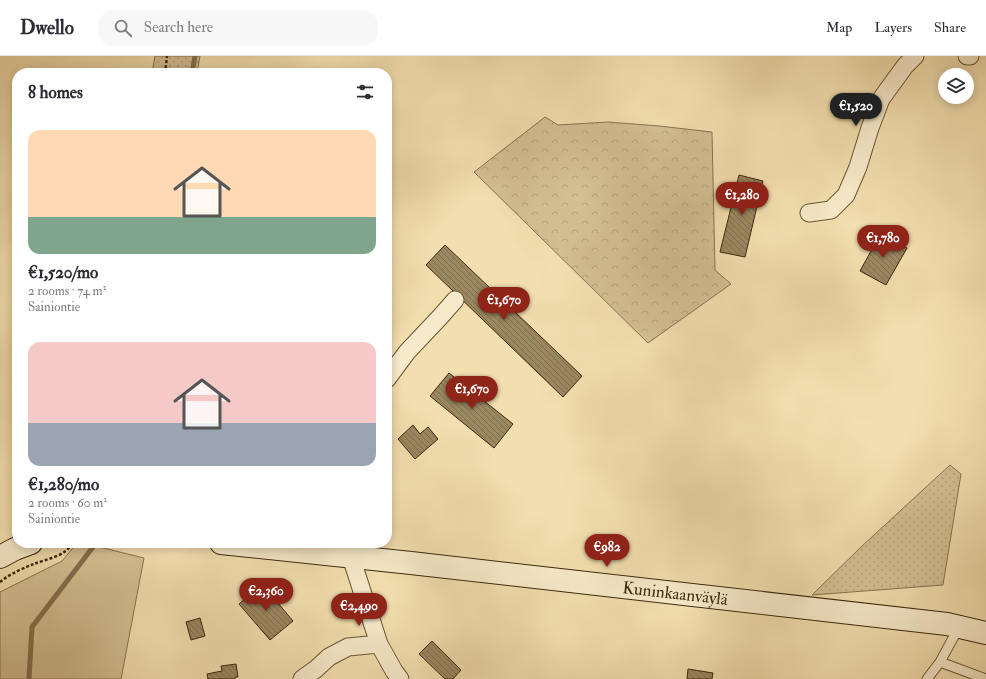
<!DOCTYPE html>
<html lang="en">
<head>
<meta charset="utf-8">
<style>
  :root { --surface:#fff; --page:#f7f7f7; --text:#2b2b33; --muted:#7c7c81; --line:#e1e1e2; --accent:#8f2418 }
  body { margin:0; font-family:"IM FELL Double Pica",serif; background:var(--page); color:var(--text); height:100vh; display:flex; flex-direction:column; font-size:15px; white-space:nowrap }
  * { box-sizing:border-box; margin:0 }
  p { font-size:13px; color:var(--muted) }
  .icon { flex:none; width:22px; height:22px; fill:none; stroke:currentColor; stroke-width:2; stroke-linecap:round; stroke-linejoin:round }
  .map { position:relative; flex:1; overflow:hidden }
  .panel { position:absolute; left:12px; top:12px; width:380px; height:480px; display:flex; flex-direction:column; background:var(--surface); border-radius:16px; box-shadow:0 2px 10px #0003 }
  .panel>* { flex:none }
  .tools { position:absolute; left:938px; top:12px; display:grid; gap:8px }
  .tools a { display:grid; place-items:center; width:36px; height:36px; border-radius:50%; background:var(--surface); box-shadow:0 2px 10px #0003; font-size:20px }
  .price { position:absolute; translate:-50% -34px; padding:0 9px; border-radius:14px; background:var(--accent); color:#fff; font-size:13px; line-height:26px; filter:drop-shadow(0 1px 2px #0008) }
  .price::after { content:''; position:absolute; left:50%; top:24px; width:12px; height:9px; margin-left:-6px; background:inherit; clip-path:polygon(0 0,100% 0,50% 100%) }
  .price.on { background:#222; color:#fff }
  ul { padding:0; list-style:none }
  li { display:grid; align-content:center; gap:8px; height:212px; padding:0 16px }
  li span { display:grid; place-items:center; height:124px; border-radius:12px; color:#555 }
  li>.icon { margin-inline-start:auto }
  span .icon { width:72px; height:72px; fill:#fffc; stroke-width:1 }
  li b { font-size:17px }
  h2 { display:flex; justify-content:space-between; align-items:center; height:48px; padding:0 16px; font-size:17px }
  header { display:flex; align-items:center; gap:24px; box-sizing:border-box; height:56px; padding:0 20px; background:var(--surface); border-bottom:1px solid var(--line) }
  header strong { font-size:19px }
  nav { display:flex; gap:22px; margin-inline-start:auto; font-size:14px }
  .search { width:280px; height:36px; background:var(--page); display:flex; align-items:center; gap:10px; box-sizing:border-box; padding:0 14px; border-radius:16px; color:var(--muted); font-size:15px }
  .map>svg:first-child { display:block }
  .grass { fill:url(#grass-dots); stroke:#88744f }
  .forest { fill:url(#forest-crowns); stroke:#88744f }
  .park { fill:#d3bf92; stroke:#88744f }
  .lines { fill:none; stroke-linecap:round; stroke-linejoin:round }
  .stream { stroke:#84704c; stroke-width:5 }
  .building { fill:url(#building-back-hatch); stroke:#3c290c }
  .lane-casing { stroke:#6a5634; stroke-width:11 }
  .street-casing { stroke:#6a5634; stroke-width:19 }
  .secondary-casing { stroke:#3c290c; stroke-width:24 }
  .path { stroke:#3c290c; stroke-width:2.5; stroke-dasharray:3 2; stroke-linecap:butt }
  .lane { stroke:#f7eaca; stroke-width:9 }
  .street { stroke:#f7eaca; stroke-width:17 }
  .secondary { stroke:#f7eaca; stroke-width:22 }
  .labels { text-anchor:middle; stroke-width:4; stroke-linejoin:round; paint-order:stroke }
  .street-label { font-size:17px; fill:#3c290c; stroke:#f7eaca }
</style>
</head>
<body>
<header>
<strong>Dwello</strong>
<div class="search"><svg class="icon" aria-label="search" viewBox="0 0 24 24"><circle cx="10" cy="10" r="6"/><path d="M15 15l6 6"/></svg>Search here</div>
<nav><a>Map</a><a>Layers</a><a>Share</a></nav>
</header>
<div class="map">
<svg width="986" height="623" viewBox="0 0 986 623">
  <defs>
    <pattern id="grass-dots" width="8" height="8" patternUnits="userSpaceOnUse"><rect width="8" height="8" fill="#d3bf92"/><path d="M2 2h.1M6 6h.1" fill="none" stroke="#b6a47d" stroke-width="1.8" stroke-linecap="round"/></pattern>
    <pattern id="forest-crowns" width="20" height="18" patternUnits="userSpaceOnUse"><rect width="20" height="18" fill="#d3bf92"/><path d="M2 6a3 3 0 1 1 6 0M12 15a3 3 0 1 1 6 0" fill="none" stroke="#b6a47d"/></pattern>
    <pattern id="building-back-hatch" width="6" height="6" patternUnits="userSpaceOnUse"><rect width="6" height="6" fill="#9b8760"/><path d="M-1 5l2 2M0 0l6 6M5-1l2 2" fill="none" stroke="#806e4e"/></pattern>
  </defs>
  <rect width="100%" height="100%" fill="#f2deae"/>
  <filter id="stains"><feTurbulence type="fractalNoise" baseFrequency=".005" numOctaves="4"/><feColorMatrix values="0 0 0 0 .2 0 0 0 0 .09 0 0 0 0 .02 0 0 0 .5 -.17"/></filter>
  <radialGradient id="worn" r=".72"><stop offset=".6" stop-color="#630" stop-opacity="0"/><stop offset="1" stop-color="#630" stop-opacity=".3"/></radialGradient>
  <path class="grass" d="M155,0H200L197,17H152Z
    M950,409L961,418L943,529L812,539L862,490Z"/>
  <path class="forest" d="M545,61L558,69L608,66L659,70L712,76L715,214L731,228L648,287L474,116Z"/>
  <path class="park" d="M77,487H83L144,502L121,623H0V536L62,505Z"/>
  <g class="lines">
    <path class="stream" d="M192,17L195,0
      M29,623L32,571L93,491"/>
  </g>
  <path class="building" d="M739,119L763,125L745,201L720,196Z
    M881,177L907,192L886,229L860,215Z
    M445,189L582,320L563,341L426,209Z
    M449,317L513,368L494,392L430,340Z
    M413,369L420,378L428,371L438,383L415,403L398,383Z
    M262,528L293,565L270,584L239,548Z
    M200,562L205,580L191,584L186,566Z
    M432,585L461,614L453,623H445L419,598Z
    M236,608L238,621H235V623H208L207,618L222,615L221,610Z
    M688,613L713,617L712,623H687Z"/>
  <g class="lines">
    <g class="lane-casing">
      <path id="lane" d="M940,606L986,623
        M927,623L940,606L959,571"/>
    </g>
    <g class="street-casing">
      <path id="street" d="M967,0H970
        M809,157L831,154L846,139L858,111L870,72L881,43L905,10L915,0
        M387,323L407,296L441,260L455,244
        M351,501L379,588L394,615L400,623
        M302,623L316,613L329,601L348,591L379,588"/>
    </g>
    <g class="secondary-casing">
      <g id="secondary">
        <path id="s1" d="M221,487L411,507L947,568L986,577"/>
        <path d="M0,501L15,493L31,487"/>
      </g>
    </g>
    <path class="path" d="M165,17L167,0
      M0,526C10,518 23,512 34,508C46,503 67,500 72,487"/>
    <use href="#lane" class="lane"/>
    <use href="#street" class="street"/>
    <use href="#secondary" class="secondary"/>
  </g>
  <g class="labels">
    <g class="street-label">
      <text dy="6" stroke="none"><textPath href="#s1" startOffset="457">Kuninkaanväylä</textPath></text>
    </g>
  </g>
  <rect width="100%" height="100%" filter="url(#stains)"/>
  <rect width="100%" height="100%" fill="url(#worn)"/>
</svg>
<div class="tools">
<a><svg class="icon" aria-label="layers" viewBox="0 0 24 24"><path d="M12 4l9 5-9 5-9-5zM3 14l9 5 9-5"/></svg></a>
</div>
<b class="price on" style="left:856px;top:71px">€1,520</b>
<b class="price" style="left:742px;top:160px">€1,280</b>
<b class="price" style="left:883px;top:203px">€1,780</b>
<b class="price" style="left:504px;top:265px">€1,670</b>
<b class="price" style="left:472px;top:354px">€1,670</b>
<b class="price" style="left:607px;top:512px">€982</b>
<b class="price" style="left:266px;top:556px">€2,360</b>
<b class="price" style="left:359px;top:571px">€2,490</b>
<section class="panel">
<h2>8 homes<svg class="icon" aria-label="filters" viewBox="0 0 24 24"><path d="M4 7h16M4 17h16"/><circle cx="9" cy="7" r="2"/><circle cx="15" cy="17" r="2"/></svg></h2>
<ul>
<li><span style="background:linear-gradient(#ffd9b3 70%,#7fa58c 0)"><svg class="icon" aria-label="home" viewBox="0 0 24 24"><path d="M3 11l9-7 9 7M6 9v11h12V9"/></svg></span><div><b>€1,520/mo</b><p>2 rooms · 74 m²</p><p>Sainiontie</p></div></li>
<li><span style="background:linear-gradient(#f6c9c9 65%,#9aa5b1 0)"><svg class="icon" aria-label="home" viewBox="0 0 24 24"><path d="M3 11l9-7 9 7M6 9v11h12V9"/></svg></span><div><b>€1,280/mo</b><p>2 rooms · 60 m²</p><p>Sainiontie</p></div></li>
</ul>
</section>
</div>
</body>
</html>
